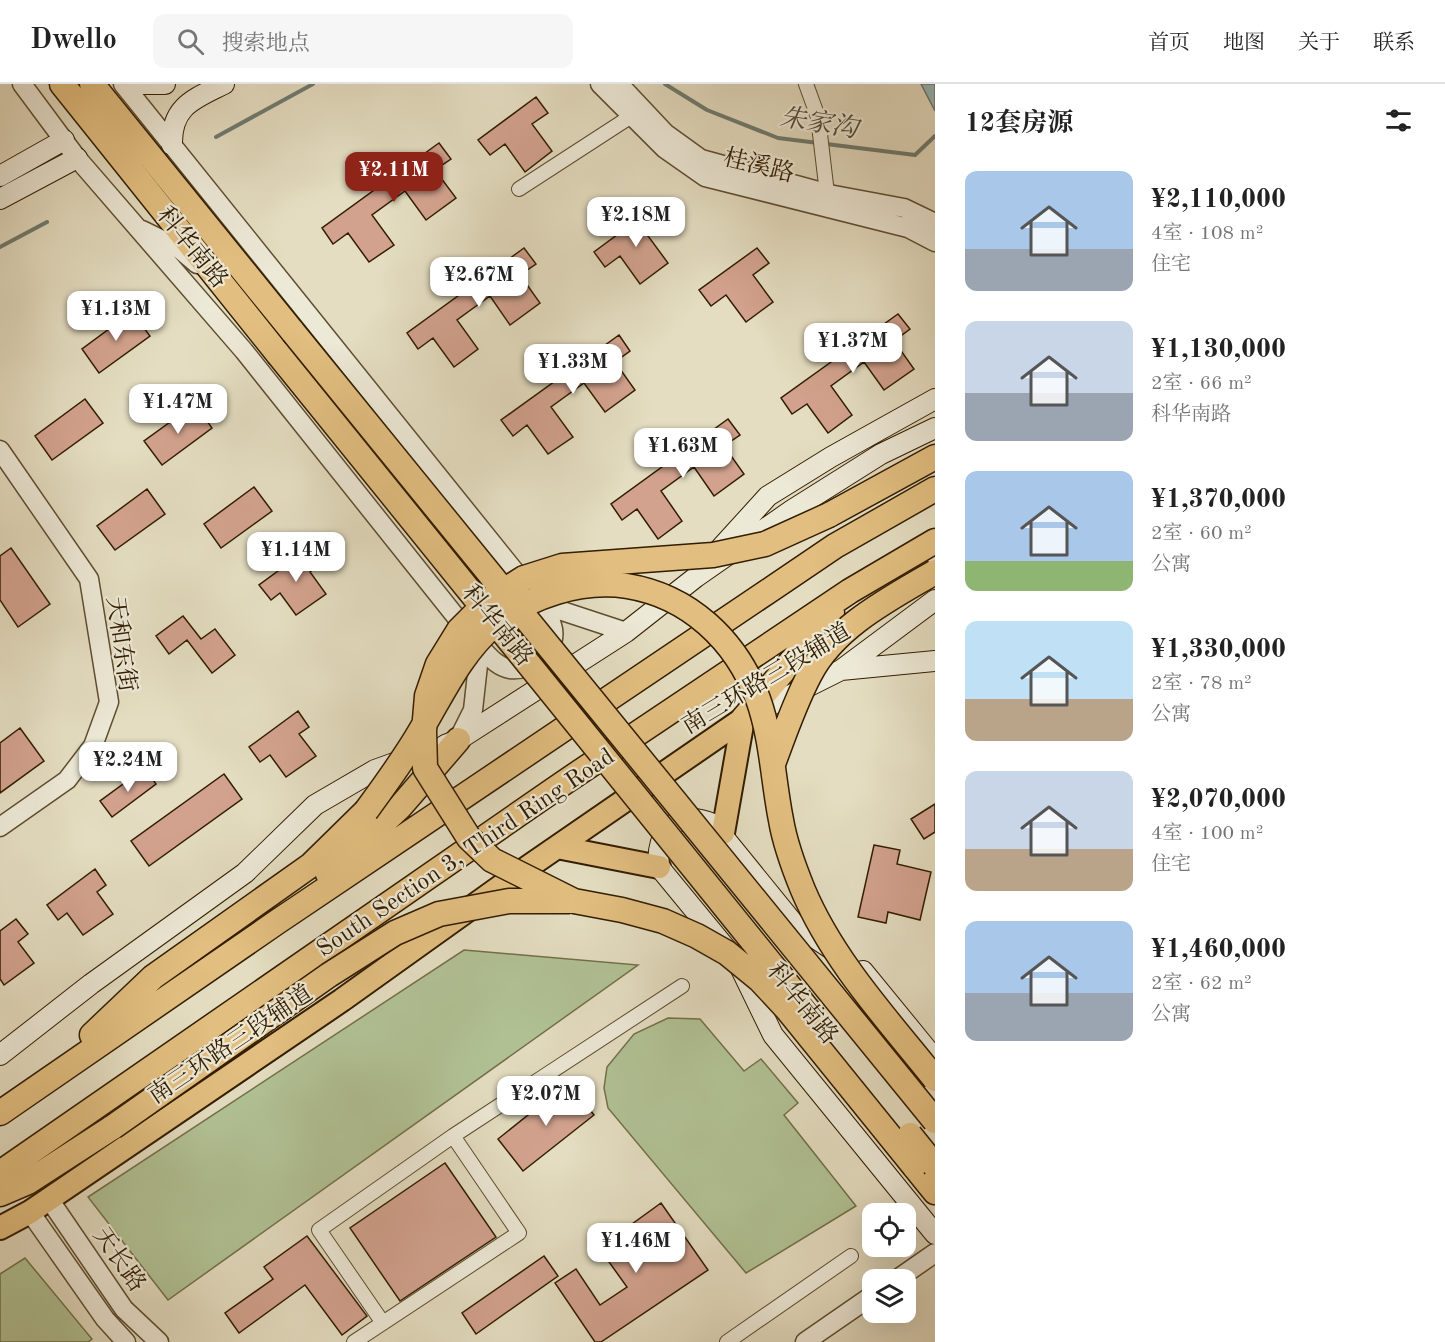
<!DOCTYPE html>
<html lang="zh">
<head>
<meta charset="utf-8">
<style>
  :root { --surface:#fff; --page:#f6f6f6; --text:#222; --muted:#767676; --line:#e0e0e0; --accent:#8f2418 }
  body { margin:0; font-family:"Old Standard TT","Noto Serif SC",serif; background:var(--page); color:var(--text); height:100vh; display:flex; flex-direction:column; font-size:22px; white-space:nowrap }
  * { box-sizing:border-box; margin:0 }
  p { font-size:20px; color:var(--muted) }
  .icon { flex:none; width:33px; height:33px; fill:none; stroke:currentColor; stroke-width:2; stroke-linecap:round; stroke-linejoin:round }
  .map { position:relative; flex:1; overflow:hidden }
  .sheet { display:flex; flex-direction:column; background:var(--surface); width:510px }
  .sheet>* { flex:none }
  .controls { position:absolute; left:862px; top:1119px; display:grid; gap:12px }
  .controls a { display:grid; place-items:center; width:54px; height:54px; border-radius:12px; background:var(--surface); box-shadow:0 6px 24px #0002; font-size:30px }
  .price { position:absolute; translate:-50% -51px; padding:0 14px; border-radius:12px; background:#fff; color:#222; font-size:20px; line-height:39px; filter:drop-shadow(0 2px 3px #0008) }
  .price::after { content:''; position:absolute; left:50%; top:36px; width:18px; height:14px; margin-left:-9px; background:inherit; clip-path:polygon(0 0,100% 0,50% 100%) }
  .price.current { background:var(--accent); color:#fff }
  ul { padding:0; list-style:none }
  li { display:flex; align-items:center; gap:18px; height:150px; padding:0 30px }
  li span { display:grid; place-items:center; flex:none; width:168px; height:120px; border-radius:12px; color:#555 }
  li>.icon { margin-inline-start:auto }
  span .icon { width:72px; height:72px; fill:#fffc; stroke-width:1 }
  li b { font-size:26px }
  h2 { display:flex; justify-content:space-between; align-items:center; height:72px; padding:0 30px; font-size:26px }
  header { display:flex; align-items:center; gap:36px; box-sizing:border-box; height:84px; padding:0 30px; background:var(--surface); border-bottom:2px solid var(--line) }
  header strong { font-size:28px }
  nav { display:flex; gap:33px; margin-inline-start:auto; font-size:21px }
  .search { width:420px; height:54px; background:var(--page); display:flex; align-items:center; gap:15px; box-sizing:border-box; padding:0 21px; border-radius:12px; color:var(--muted); font-size:22px }
  main { display:flex; flex:1; min-height:0 }
  .map>svg:first-child { display:block }
  .green { fill:#b1c295; stroke:#72704a; stroke-width:1.5 }
  .water { fill:#98babc; stroke:#6f7b71; stroke-width:1.5 }
  .lines { fill:none; stroke-linecap:round; stroke-linejoin:round }
  .stream { stroke:#6f7b71; stroke-width:4 }
  .building { fill:#d2a28e; stroke:#321d00; stroke-width:1.5 }
  .minor-casing { stroke:#5e4d30; stroke-width:16 }
  .tertiary-casing { stroke:#5e4d30; stroke-width:21 }
  .secondary-casing { stroke:#321d00; stroke-width:22 }
  .primary-casing { stroke:#321d00; stroke-width:26 }
  .trunk-casing { stroke:#321d00; stroke-width:27 }
  .minor { stroke:#ede9d7; stroke-width:14 }
  .tertiary { stroke:#ede9d7; stroke-width:18 }
  .secondary { stroke:#ede9d7; stroke-width:20 }
  .primary { stroke:#e2be80; stroke-width:22 }
  .trunk { stroke:#e2be80; stroke-width:24 }
  .trunk-bridge-casing { stroke:#321d00; stroke-width:27; stroke-linecap:butt }
  .trunk-bridge { stroke:#e2be80; stroke-width:24 }
  .labels { text-anchor:middle; stroke-width:4.5; stroke-linejoin:round; paint-order:stroke }
  .street-label { font-size:24px; fill:#321d00; stroke:#ede9d7 }
  .water-label { font-size:26px; font-style:italic; fill:#514c38; stroke:#ede9d7 }
</style>
</head>
<body>
<header>
<strong>Dwello</strong>
<div class="search"><svg class="icon" aria-label="search" viewBox="0 0 24 24"><circle cx="10" cy="10" r="6"/><path d="M15 15l6 6"/></svg>搜索地点</div>
<nav><a>首页</a><a>地图</a><a>关于</a><a>联系</a></nav>
</header>
<main>
<div class="map">
<svg width="935" height="1258" viewBox="0 0 935 1258">
  <rect width="100%" height="100%" fill="#e4ddc1"/>
  <filter id="stains"><feTurbulence type="fractalNoise" baseFrequency=".00333" numOctaves="4"/><feColorMatrix values="0 0 0 0 .2 0 0 0 0 .09 0 0 0 0 .02 0 0 0 .5 -.17"/></filter>
  <radialGradient id="worn" r=".72"><stop offset=".6" stop-color="#630" stop-opacity="0"/><stop offset="1" stop-color="#630" stop-opacity=".3"/></radialGradient>
  <path class="green" d="M464,866L638,881L168,1216L88,1113Z
    M668,934L700,935L744,987L761,975L798,1019L784,1031L856,1122L746,1189L608,1024L604,1004L607,983L634,950Z
    M25,1174L92,1255L88,1258H0V1190Z"/>
  <path class="water" d="M921,0H935V27Z"/>
  <g class="lines">
    <path class="stream" d="M665,0L707,26L778,54L915,71L935,52
      M216,53L313,0
      M0,163L47,138"/>
  </g>
  <path class="building" d="M536,13L548,29L532,40L552,67L525,88L505,60L490,71L478,56Z
    M439,59L451,75L435,86L456,114L426,136L405,107L372,131L394,161L369,178L348,149L333,160L322,144Z
    M652,125L663,141L648,152L668,179L640,200L620,172L605,183L594,168Z
    M524,164L536,180L520,191L540,219L510,241L490,212L457,236L478,265L454,283L433,254L418,265L407,249Z
    M757,164L769,179L753,191L773,218L746,238L726,211L711,222L699,206Z
    M132,228L150,252L99,289L82,265Z
    M898,230L910,245L894,257L914,285L884,306L864,278L831,302L852,331L828,349L807,320L792,330L781,314Z
    M619,251L630,267L615,278L635,306L605,328L584,299L551,323L573,353L548,370L527,341L513,352L501,336Z
    M85,315L103,339L52,376L35,352Z
    M195,320L212,344L162,381L144,357Z
    M728,335L740,351L724,362L744,390L714,412L694,383L661,407L682,437L658,455L637,425L622,436L611,420Z
    M254,403L272,427L221,464L204,440Z
    M147,405L165,430L115,466L97,442Z
    M11,464L50,520L18,543L0,516V472Z
    M308,465L319,481L310,488L326,510L296,531L280,509L271,516L259,501Z
    M183,532L201,555L215,545L235,571L212,589L187,556L169,570L156,552Z
    M298,627L309,643L299,650L316,672L286,693L270,671L260,678L249,663Z
    M20,644L44,677L0,709V659Z
    M145,684L156,700L112,733L100,717Z
    M224,690L242,715L149,782L131,757Z
    M935,720V748L924,755L911,735Z
    M874,761L900,766L897,780L931,788L920,836L888,828L886,839L858,833Z
    M95,785L106,801L97,808L113,830L83,851L67,829L58,836L47,821Z
    M16,835L28,850L18,858L34,879L4,901L0,895V847Z
    M568,999L594,1031L523,1087L498,1055Z
    M445,1079L496,1153L400,1217L350,1144Z
    M661,1119L708,1186L601,1258H595L555,1199L576,1185L600,1221L627,1203L599,1164Z
    M307,1152L367,1232L342,1251L305,1201L239,1249L225,1229L273,1195L264,1183Z
    M544,1172L558,1192L476,1250L462,1229Z"/>
  <g class="lines">
    <g class="minor-casing">
      <path id="minor" d="M806,0L818,33L828,118
        M519,105L630,33
        M383,1239L319,1146L453,1052L682,902
        M354,1258L519,1149L453,1052
        M727,1258L851,1172"/>
    </g>
    <g class="tertiary-casing">
      <path id="tertiary" d="M22,0L77,74L244,267L480,563L473,626L458,656
        M123,0L541,520L626,548
        M600,0L665,65L705,93L908,144L935,158
        M619,0L665,49L701,75L829,110L904,124L935,139
        M142,146L177,163L197,180
        M0,366L89,495L109,618L93,662L67,696L0,743
        M480,563C489,572 497,583 510,585C533,588 560,565 552,541C550,534 545,526 541,520
        M49,1115L124,1225L159,1258
        M30,1128L105,1235L126,1258
        M896,1196L935,1169
        M805,1258L873,1211"/>
    </g>
    <g class="secondary-casing">
      <path id="secondary" d="M137,0H165
        M172,61C171,22 194,15 224,0
        M0,92L64,56
        M0,115L77,74
        M718,467L768,412L831,373L935,315
        M841,586L935,577
        M751,631L841,586L935,516
        M445,661L458,656L626,548L696,493L792,426L881,370L935,344
        M836,868L795,841L713,740C678,725 655,746 659,783L738,879L773,951L935,1150
        M863,887L935,975
        M0,971L91,900L245,789L315,721L375,686L408,674"/>
    </g>
    <g class="primary-casing">
      <path id="primary" d="M723,749L743,635
        M557,763L659,783
        M0,1144L30,1128L342,916L528,783L743,635"/>
    </g>
    <g class="trunk-casing">
      <path id="trunk" d="M62,0L278,270
        M92,0L293,248
        M829,431L935,373
        M743,635L832,529
        M328,790L400,723L458,656
        M92,951L153,893L311,781L366,727
        M0,1029L277,838L773,504L835,462L935,405
        M914,1082L935,1108
        M0,1089L565,698L850,507L935,457
        M0,1110L28,1098L113,1043"/>
    </g>
    <use href="#minor" class="minor"/>
    <use href="#tertiary" class="tertiary"/>
    <use href="#secondary" class="secondary"/>
    <use href="#primary" class="primary"/>
    <use href="#trunk" class="trunk"/>
    <g class="trunk-bridge-casing">
      <path id="trunk-bridge" d="M293,248L935,1037
        M278,270L814,933
        M829,431L765,460L713,471L562,482L524,494L489,516L459,546L438,580L427,612L424,647L425,684L469,754L492,776L574,817L622,826L663,837L697,852L727,869L760,896L787,925L914,1082
        M773,680C784,650 795,618 810,590C835,542 891,514 935,488
        M366,727C385,701 405,674 421,646C443,609 461,569 494,541C528,512 582,495 627,502C689,512 736,556 758,615C772,654 773,696 781,736C785,760 794,784 803,806C833,877 888,936 935,995
        M113,1043L329,891L395,849L439,830L509,817H570
        M910,1051L935,1082"/>
    </g>
    <use href="#trunk-bridge" class="trunk-bridge"/>
  </g>
  <g class="labels">
    <g class="street-label">
      <text transform="translate(759 81) rotate(14)" y="8">桂溪路</text>
      <text transform="translate(193 163) rotate(51)" y="8">科华南路</text>
      <text transform="translate(498 541) rotate(51)" y="8">科华南路</text>
      <text transform="translate(122 560) rotate(82)" y="8">天和东街</text>
      <text transform="translate(766 594) rotate(-31)" y="8">南三环路三段辅道</text>
      <text transform="translate(465 768) rotate(-34)" y="8">South Section 3, Third Ring Road</text>
      <text transform="translate(803 919) rotate(51)" y="8">科华南路</text>
      <text transform="translate(230 960) rotate(-34)" y="8">南三环路三段辅道</text>
      <text transform="translate(120 1175) rotate(55)" y="8">天长路</text>
    </g>
    <g class="water-label">
      <text transform="translate(819 38) rotate(9)" y="9">朱家沟</text>
    </g>
  </g>
  <rect width="100%" height="100%" filter="url(#stains)"/>
  <rect width="100%" height="100%" fill="url(#worn)"/>
</svg>
<div class="controls">
<a><svg class="icon" aria-label="locate" viewBox="0 0 24 24"><circle cx="12" cy="12" r="6"/><path d="M12 2v4M12 18v4M2 12h4M18 12h4"/></svg></a>
<a><svg class="icon" aria-label="layers" viewBox="0 0 24 24"><path d="M12 4l9 5-9 5-9-5zM3 14l9 5 9-5"/></svg></a>
</div>
<b class="price current" style="left:394px;top:119px">¥2.11M</b>
<b class="price" style="left:636px;top:164px">¥2.18M</b>
<b class="price" style="left:479px;top:224px">¥2.67M</b>
<b class="price" style="left:116px;top:258px">¥1.13M</b>
<b class="price" style="left:853px;top:290px">¥1.37M</b>
<b class="price" style="left:573px;top:311px">¥1.33M</b>
<b class="price" style="left:178px;top:351px">¥1.47M</b>
<b class="price" style="left:683px;top:395px">¥1.63M</b>
<b class="price" style="left:296px;top:499px">¥1.14M</b>
<b class="price" style="left:128px;top:709px">¥2.24M</b>
<b class="price" style="left:546px;top:1043px">¥2.07M</b>
<b class="price" style="left:636px;top:1190px">¥1.46M</b>
</div>
<section class="sheet">
<h2>12套房源<svg class="icon" aria-label="filters" viewBox="0 0 24 24"><path d="M4 7h16M4 17h16"/><circle cx="9" cy="7" r="2"/><circle cx="15" cy="17" r="2"/></svg></h2>
<ul>
<li><span style="background:linear-gradient(#a9c7e8 65%,#9aa5b1 0)"><svg class="icon" aria-label="home" viewBox="0 0 24 24"><path d="M3 11l9-7 9 7M6 9v11h12V9"/></svg></span><div><b>¥2,110,000</b><p>4室 · 108 m²</p><p>住宅</p></div></li>
<li><span style="background:linear-gradient(#c9d6e8 60%,#9aa5b1 0)"><svg class="icon" aria-label="home" viewBox="0 0 24 24"><path d="M3 11l9-7 9 7M6 9v11h12V9"/></svg></span><div><b>¥1,130,000</b><p>2室 · 66 m²</p><p>科华南路</p></div></li>
<li><span style="background:linear-gradient(#a9c7e8 75%,#8fb573 0)"><svg class="icon" aria-label="home" viewBox="0 0 24 24"><path d="M3 11l9-7 9 7M6 9v11h12V9"/></svg></span><div><b>¥1,370,000</b><p>2室 · 60 m²</p><p>公寓</p></div></li>
<li><span style="background:linear-gradient(#bfe0f5 65%,#b9a48a 0)"><svg class="icon" aria-label="home" viewBox="0 0 24 24"><path d="M3 11l9-7 9 7M6 9v11h12V9"/></svg></span><div><b>¥1,330,000</b><p>2室 · 78 m²</p><p>公寓</p></div></li>
<li><span style="background:linear-gradient(#c9d6e8 65%,#b9a48a 0)"><svg class="icon" aria-label="home" viewBox="0 0 24 24"><path d="M3 11l9-7 9 7M6 9v11h12V9"/></svg></span><div><b>¥2,070,000</b><p>4室 · 100 m²</p><p>住宅</p></div></li>
<li><span style="background:linear-gradient(#a9c7e8 60%,#9aa5b1 0)"><svg class="icon" aria-label="home" viewBox="0 0 24 24"><path d="M3 11l9-7 9 7M6 9v11h12V9"/></svg></span><div><b>¥1,460,000</b><p>2室 · 62 m²</p><p>公寓</p></div></li>
</ul>
</section>
</main>
</body>
</html>
